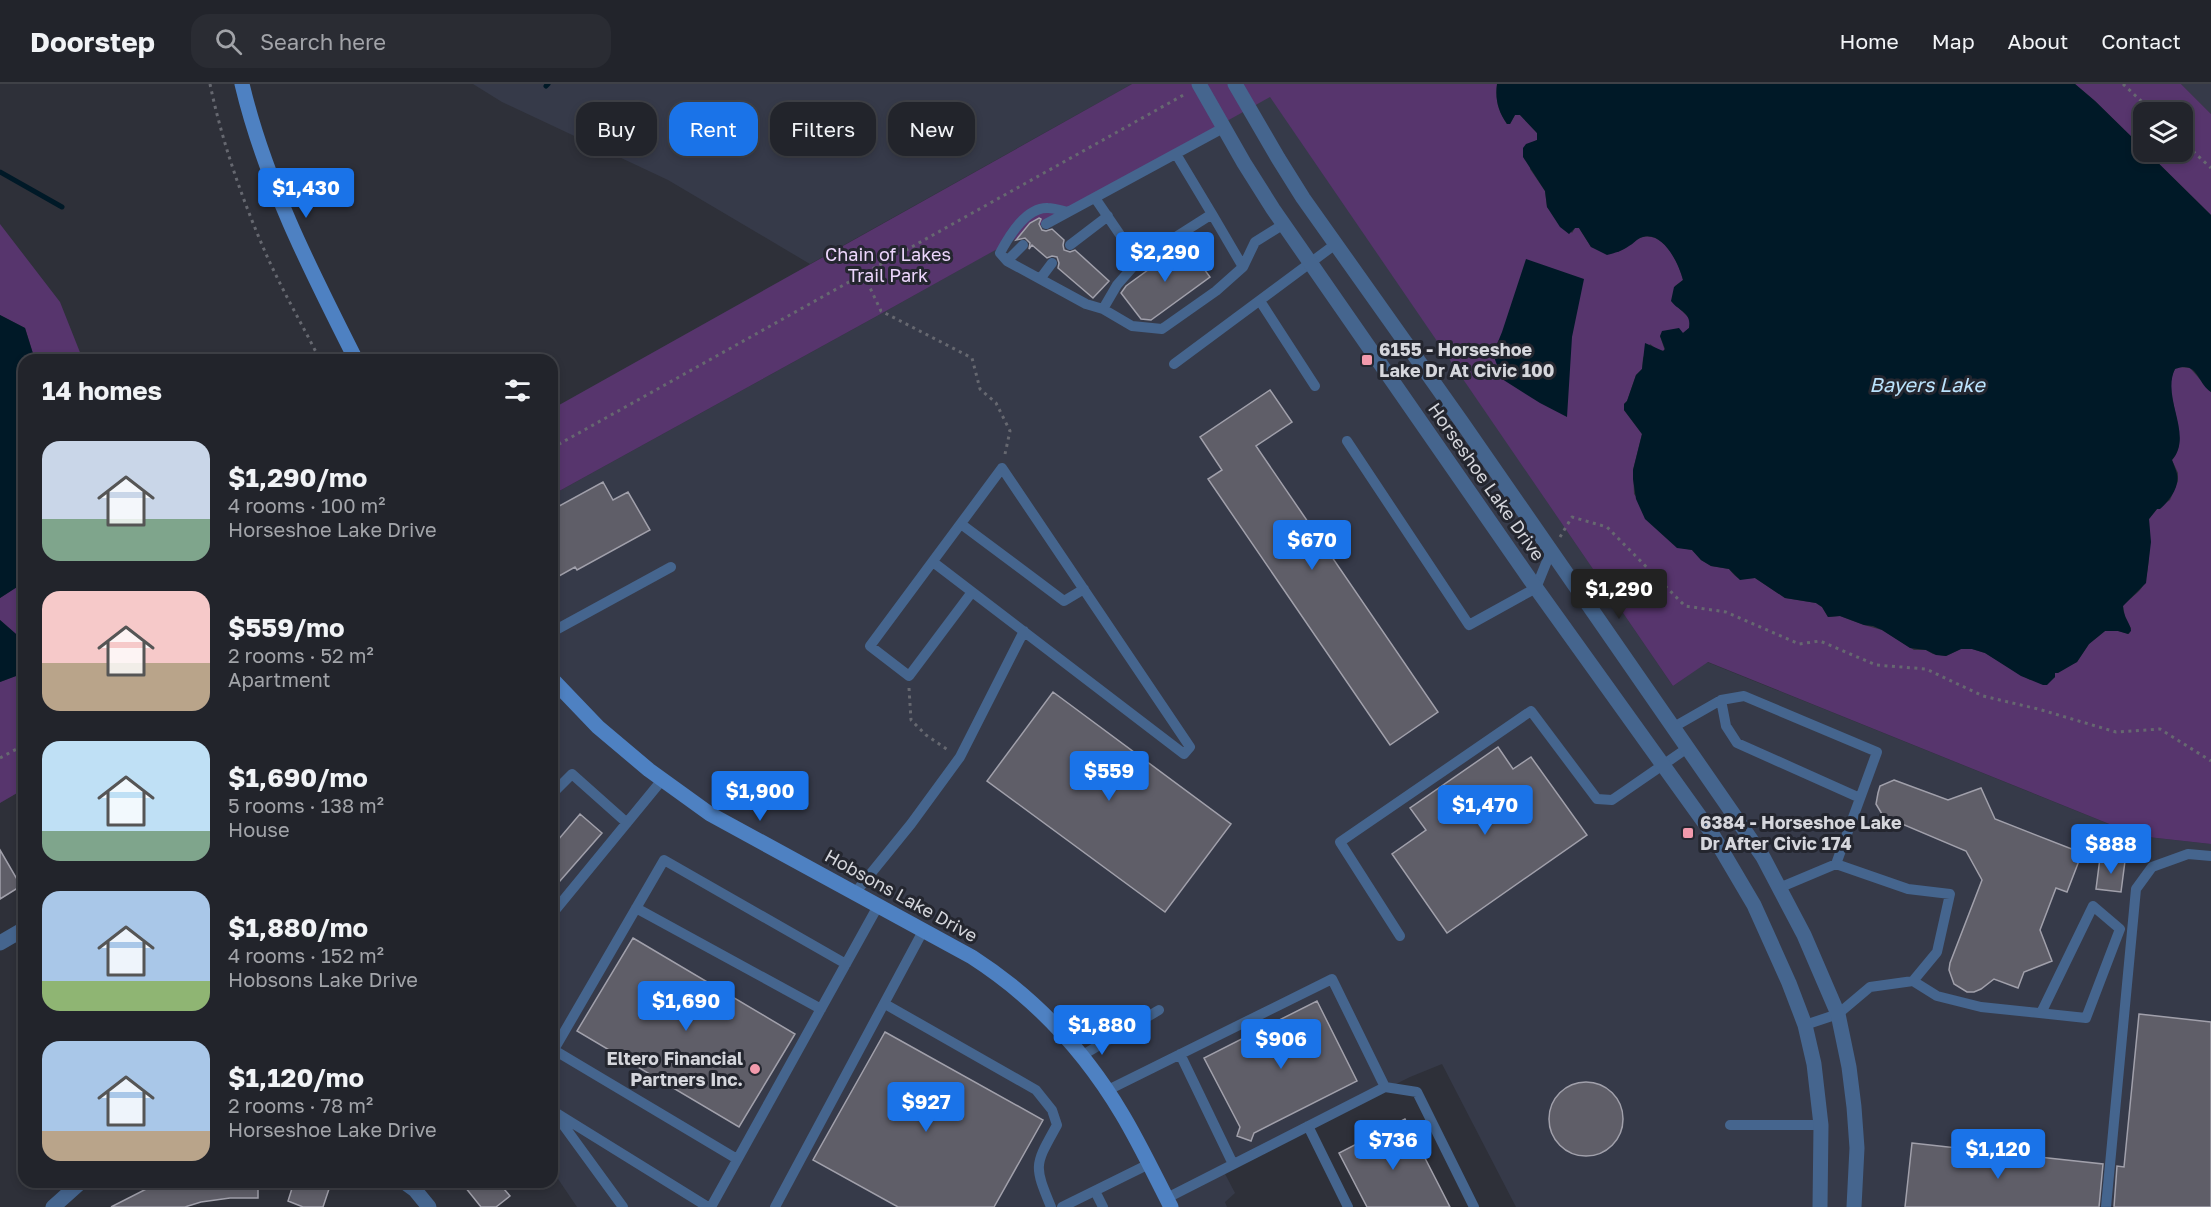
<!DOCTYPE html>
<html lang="en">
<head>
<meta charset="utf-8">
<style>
  :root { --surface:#22242b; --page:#2a2c33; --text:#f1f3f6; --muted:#a2a4a9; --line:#3f4147; --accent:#1a73e8 }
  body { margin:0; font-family:"Golos Text",sans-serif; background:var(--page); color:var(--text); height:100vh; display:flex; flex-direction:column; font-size:22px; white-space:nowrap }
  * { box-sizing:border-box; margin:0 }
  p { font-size:20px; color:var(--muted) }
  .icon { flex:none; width:33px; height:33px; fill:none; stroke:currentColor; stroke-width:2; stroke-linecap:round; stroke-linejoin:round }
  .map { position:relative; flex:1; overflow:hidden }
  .drawer { position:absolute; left:18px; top:270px; width:540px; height:834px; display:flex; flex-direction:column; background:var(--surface); border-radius:18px; box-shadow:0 3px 9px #0003,0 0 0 2px var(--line) }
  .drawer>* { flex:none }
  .top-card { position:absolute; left:576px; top:18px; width:570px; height:54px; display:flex; gap:12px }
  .controls { position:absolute; left:2133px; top:18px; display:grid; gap:12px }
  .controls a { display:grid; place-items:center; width:60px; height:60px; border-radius:12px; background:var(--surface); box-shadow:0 3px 9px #0003,0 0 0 2px var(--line); font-size:30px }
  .price { position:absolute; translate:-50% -51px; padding:0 14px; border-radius:6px; background:var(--accent); color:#fff; font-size:20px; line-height:39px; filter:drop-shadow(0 2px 3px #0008) }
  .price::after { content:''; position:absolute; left:50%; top:36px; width:18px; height:14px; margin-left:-9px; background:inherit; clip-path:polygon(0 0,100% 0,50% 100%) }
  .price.active { background:#222; color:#fff }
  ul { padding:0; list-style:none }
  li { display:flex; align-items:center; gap:18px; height:150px; padding:0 24px }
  li span { display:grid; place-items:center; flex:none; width:168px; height:120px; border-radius:18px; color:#555 }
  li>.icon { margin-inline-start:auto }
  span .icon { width:72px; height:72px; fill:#fffc; stroke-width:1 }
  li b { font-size:26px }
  h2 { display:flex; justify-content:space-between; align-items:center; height:72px; padding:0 24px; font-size:26px }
  .chip { padding:0 21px; border-radius:18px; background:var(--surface); box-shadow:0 3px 9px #0003,0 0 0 2px var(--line); font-size:21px; line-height:54px }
  .chip.active { background:var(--accent); color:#fff }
  header { display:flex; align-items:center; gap:36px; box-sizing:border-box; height:84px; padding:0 30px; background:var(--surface); border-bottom:2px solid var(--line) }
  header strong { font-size:28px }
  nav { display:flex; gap:33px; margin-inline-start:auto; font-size:21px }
  .search { width:420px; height:54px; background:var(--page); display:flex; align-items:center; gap:15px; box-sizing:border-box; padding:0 21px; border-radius:18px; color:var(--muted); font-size:22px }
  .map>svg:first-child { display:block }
  .built { fill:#363a49 }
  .green { fill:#57356d }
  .water { fill:#001927 }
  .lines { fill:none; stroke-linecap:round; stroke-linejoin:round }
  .stream { stroke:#001927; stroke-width:5 }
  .building { fill:#5f5e68; stroke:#a1a0ab; stroke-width:1.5 }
  .path { stroke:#666870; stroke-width:3; stroke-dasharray:3 4.5; stroke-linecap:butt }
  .lane { stroke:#45658e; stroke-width:10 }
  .street { stroke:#45658e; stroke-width:15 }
  .secondary { stroke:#4e81c2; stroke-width:15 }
  .poi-dot { fill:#f29aac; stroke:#24262f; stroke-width:2 }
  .labels { text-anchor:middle; stroke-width:6; stroke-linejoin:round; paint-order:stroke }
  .park-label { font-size:18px; fill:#ecd6fc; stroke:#24262f }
  .poi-label { font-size:18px; font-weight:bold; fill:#d5d6dc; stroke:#24262f; text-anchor:start }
  .street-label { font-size:18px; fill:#d5d6dc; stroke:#24262f }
  .water-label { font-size:20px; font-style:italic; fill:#bbe3fd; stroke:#24262f }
</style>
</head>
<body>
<header>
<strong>Doorstep</strong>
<div class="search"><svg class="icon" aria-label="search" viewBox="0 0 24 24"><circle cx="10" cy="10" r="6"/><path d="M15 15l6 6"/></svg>Search here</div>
<nav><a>Home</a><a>Map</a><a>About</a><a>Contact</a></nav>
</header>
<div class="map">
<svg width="2211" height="1123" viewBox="0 0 2211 1123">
  <rect width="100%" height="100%" fill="#2e3039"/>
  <path class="built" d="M473,0H1132L810,180L668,96L502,18Z
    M2181,0H2211V30Z
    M1270,12L1673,602L1707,578L2139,752L2211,760V1123H1516L1442,980L1410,993L1223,1086L1235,1109L1225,1118L1227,1123H577L552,1086V411L877,232Z"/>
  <path class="green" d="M1132,0H1497C1495,15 1498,27 1507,40H1510L1515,31H1520L1537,49V56L1530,60V85L1545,107L1547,123L1572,149L1575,144H1579L1591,163L1618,168C1626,164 1635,155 1643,153C1665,148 1679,180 1683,196L1675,202L1678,223L1690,235L1689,244L1683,249L1660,252L1665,267L1658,266L1650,260L1643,274L1642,285L1636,291L1627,317L1624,320V326L1642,350L1633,386L1634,410L1677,463L1692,466L1701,476L1711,482L1729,485C1740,499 1741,494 1755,494L1785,514L1816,519L1822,523L1828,533L1840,532L1864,541L1882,546L1914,566H1926L1933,570L1946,572L1961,565H1972L1985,569L2030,596L2049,597L2055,593L2053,589L2077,578L2089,560L2105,547H2118L2129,550L2131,544L2126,538L2123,522C2128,515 2135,512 2140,506C2152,493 2149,452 2149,435L2157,425L2170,416L2178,397V389L2172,376C2194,352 2157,304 2177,283L2190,284L2211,308V760L2139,752L1708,578L1673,602L1270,13L877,232L552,411V325Z
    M2075,0H2181L2211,30V131L2147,68H2182V28H2144L2143,64L2095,17Z
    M0,140L60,218L83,276H35L25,244L0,231Z
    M17,503L24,506V557L0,536V514Z
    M24,589V705L0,719V598Z"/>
  <path class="water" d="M1497,0H2075L2095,17L2143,64L2144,68H2147L2211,131V308C2197,299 2198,276 2175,285C2161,314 2194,351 2172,376C2174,381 2176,386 2177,390C2180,403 2169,417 2160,425H2157L2149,435L2151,458L2146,499L2123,522C2123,533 2131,540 2131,547L2128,550L2118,547H2105L2089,560L2077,578L2058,589H2055V593L2047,601H2043L2021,592L1985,569L1972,565H1961L1946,572L1936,571L1926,566L1910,564L1882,546L1873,542L1864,541L1840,532L1828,533L1822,523L1816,519L1785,514L1755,494L1740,496L1729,485L1711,482L1701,476L1692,466L1677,464L1645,435L1636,415L1633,395V386L1642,350L1624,326V320L1627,317L1636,291L1642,285L1645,259L1663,267L1665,265L1660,252L1662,247L1679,244L1683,249L1689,244C1692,228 1678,227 1671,217L1674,203L1683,196C1679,180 1662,144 1640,154C1636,156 1633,160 1629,162C1622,167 1615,169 1607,171L1591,163L1579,144H1575L1569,150L1560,143L1547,123L1545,107L1523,73V64L1526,60L1537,56V49L1520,31H1515L1510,40H1507C1498,27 1495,15 1497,0Z
    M1526,175L1584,195L1572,253L1567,333L1540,319L1502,295L1493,270L1502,248Z
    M0,231L25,244L35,276H24V506L17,503L0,514Z
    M0,536L24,557V589L0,598Z"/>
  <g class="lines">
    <path class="stream" d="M546,2L548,0
      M0,88L62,123"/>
  </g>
  <path class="building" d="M1039,134L1041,135L1039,140L1042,146L1046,147L1052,145L1064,156L1063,161L1064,166L1070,168L1075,166L1109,197L1093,214L1058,184L1059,179L1057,173L1052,172L1047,174L1032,161L1029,165L1030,159L1025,154L1016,156L1030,139Z
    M1185,159L1210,193L1151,236L1141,235L1121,209L1126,202Z
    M1270,306L1292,338L1256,362L1438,628L1390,661L1208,395L1222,386L1200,353Z
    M603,398L613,416L628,408L650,446L577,486L575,483L552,496V426Z
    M1053,608L1231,740L1165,828L987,697Z
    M1498,663L1513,685L1531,673L1587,751L1447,849L1392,770L1426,746L1410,724Z
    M1894,696L1948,716L1981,704L1995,735L2082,769L2067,808L2056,804L2040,846L2052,877L2024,888L2018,904L1994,895L1981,905L1974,908H1967L1954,900L1949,886L1950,879L1982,796L1966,767L1883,732L1876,720L1878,709L1880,702Z
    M580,730L602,749L552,806V763Z
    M0,766L21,802L0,815Z
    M2100,774L2125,777L2121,808L2096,805Z
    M633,854L795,950L739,1043L577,947Z
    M1317,917L1357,997L1254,1049L1251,1057L1237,1052L1240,1043L1204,974Z
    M2139,930L2211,938V1123H2114L2117,1082L2124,1083Z
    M885,948L1043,1036L994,1123H898L813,1076Z
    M1549 1035a37 37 0 1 1 74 0a37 37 0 1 1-74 0Z
    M1405,1035L1450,1123H1367L1339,1069Z
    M1912,1059L2103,1080L2099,1123H1905Z
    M160,1098H258V1114H230L201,1118L185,1123H111Z
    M294,1098H320L330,1102L323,1123H303L288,1117Z
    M461,1098H498L510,1112L496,1123H481Z"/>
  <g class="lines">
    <path class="path" d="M210,0C222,58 242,115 266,170C282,206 302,240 320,276
      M2123,0L2153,28
      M2182,57L2211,84
      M864,191L881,227L972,274L980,305L996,319L1010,347L1005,370
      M552,364L1187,9
      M1560,453L1572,433L1607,443L1685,522L1726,528L1799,560L1820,557L1876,581L1926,585L1983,612L2038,625L2116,648L2160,645L2211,677
      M909,604L911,636L926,651L948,666
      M0,674L24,661"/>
    <path class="lane" d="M1068,128C1062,127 1055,124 1048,124C1026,123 1009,152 1000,169L1007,177L1086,220L1103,225L1117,201L1138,177L1095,114
      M1046,140L1223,44
      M1070,161L1108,132
      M1007,177L1023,161
      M1138,177L1212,130L1176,70
      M1243,183L1255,158L1284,140
      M1040,195L1052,179
      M1260,217L1315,302
      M1103,225L1132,242L1162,245L1216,207L1243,183L1212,130
      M1174,280L1337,159
      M1347,357L1469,541L1536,504L1551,467
      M961,440L1064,517L1084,505
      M933,478L1184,670L1190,663L1002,384C958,443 914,503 870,562L909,592L972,508
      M552,548L671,483
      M1721,616L1726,642L1737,659L1860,714
      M1672,644L1721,616L1744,612L1877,668L1836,780
      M552,710L572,690L627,739
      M1779,804L1836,780L1908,805L1950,810L1937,868L1913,897
      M855,809L911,740L960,673L1024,547
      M636,824L821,925
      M552,830L662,696
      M1400,852L1340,758L1531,627L1597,715L1612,716L1686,665
      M885,920L1036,1006L1052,1026L1057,1041C1035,1081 1033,1080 1051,1123
      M1805,941L1838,930L1870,903L1913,897L1937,912L1981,923L2086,934L2120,845L2093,822L2041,929
      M554,966L737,1075
      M552,969L664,776L846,880
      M1180,970L1233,1080
      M1081,972L1159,926
      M1385,1003L1417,1008L1474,1123
      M1106,1007L1332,895L1385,1003L1167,1114
      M553,1027L708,1123
      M556,1031L623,1123
      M1730,1041H1821
      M1308,1042L1348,1123
      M1095,1107L1103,1123
      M711,1123L878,822
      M775,1123L923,847
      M1062,1123L1149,1080
      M2106,1123L2136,805L2152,783L2188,770L2211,772"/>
    <path class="street" d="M1199,0L1244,79L1273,125L1536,504L1711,748L1754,821L1789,899L1805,941L1814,980L1821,1041L1820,1123
      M1235,0L1278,74L1303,114L1461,337L1763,773L1804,851L1838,930L1849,983L1854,1023L1857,1064L1854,1123
      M0,859L24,845
      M404,1098L415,1106L429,1123
      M53,1123L81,1098"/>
    <path class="secondary" d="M242,0C265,97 311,187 356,276
      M552,595L598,643L649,686L710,730L972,873C1034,913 1084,966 1122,1030C1140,1060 1155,1092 1171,1123"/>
  </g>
  <g class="poi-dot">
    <rect x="1361" y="270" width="12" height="12" rx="3"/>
    <rect x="1682" y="743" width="12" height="12" rx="3"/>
    <circle cx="755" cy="985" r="6"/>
  </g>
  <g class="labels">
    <g class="park-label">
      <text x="888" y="177">Chain of Lakes<tspan x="888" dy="21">Trail Park</tspan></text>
    </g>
    <g class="poi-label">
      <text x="1379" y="272">6155 - Horseshoe<tspan x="1379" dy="21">Lake Dr At Civic 100</tspan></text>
      <text x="1700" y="745">6384 - Horseshoe Lake<tspan x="1700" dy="21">Dr After Civic 174</tspan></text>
      <text x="743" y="981" text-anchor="end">Eltero Financial<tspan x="743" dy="21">Partners Inc.</tspan></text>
    </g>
    <g class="street-label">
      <text transform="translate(1486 398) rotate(55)" y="6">Horseshoe Lake Drive</text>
      <text transform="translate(901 812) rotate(29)" y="6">Hobsons Lake Drive</text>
    </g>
    <g class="water-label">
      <text x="1927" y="308">Bayers Lake</text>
    </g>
  </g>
</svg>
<div class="controls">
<a><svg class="icon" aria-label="layers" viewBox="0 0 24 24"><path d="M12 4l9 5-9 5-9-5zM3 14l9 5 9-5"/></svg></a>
</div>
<b class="price" style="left:306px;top:135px">$1,430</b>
<b class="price" style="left:1165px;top:199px">$2,290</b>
<b class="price" style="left:1312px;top:487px">$670</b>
<b class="price active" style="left:1619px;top:536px">$1,290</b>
<b class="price" style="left:1109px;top:718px">$559</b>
<b class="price" style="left:760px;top:738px">$1,900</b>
<b class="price" style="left:1485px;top:752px">$1,470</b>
<b class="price" style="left:2111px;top:791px">$888</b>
<b class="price" style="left:686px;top:948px">$1,690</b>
<b class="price" style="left:1102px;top:972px">$1,880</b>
<b class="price" style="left:1281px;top:986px">$906</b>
<b class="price" style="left:926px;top:1049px">$927</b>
<b class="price" style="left:1393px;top:1087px">$736</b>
<b class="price" style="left:1998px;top:1096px">$1,120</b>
<div class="top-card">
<a class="chip">Buy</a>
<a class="chip active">Rent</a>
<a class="chip">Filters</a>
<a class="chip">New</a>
</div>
<section class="drawer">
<h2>14 homes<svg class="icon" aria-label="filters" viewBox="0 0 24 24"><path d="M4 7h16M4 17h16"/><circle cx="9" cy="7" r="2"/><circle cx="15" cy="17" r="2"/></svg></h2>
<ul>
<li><span style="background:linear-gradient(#c9d6e8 65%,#7fa58c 0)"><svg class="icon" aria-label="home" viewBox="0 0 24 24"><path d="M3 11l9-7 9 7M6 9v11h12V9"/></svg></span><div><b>$1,290/mo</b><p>4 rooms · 100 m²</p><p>Horseshoe Lake Drive</p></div></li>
<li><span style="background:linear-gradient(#f6c9c9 60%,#b9a48a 0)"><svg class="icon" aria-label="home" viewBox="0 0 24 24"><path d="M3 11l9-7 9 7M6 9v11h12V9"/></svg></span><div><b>$559/mo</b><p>2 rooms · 52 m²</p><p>Apartment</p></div></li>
<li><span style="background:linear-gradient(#bfe0f5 75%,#7fa58c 0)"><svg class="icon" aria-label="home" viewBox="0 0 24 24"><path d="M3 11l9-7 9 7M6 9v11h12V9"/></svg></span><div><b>$1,690/mo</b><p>5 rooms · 138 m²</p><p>House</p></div></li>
<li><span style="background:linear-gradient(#a9c7e8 75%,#8fb573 0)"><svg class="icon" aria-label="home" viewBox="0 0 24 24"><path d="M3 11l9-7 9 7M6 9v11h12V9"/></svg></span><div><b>$1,880/mo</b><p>4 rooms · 152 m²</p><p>Hobsons Lake Drive</p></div></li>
<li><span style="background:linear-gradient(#a9c7e8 75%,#b9a48a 0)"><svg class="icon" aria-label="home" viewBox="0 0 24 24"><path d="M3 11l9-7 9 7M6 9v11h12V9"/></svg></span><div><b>$1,120/mo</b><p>2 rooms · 78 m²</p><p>Horseshoe Lake Drive</p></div></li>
</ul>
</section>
</div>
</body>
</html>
